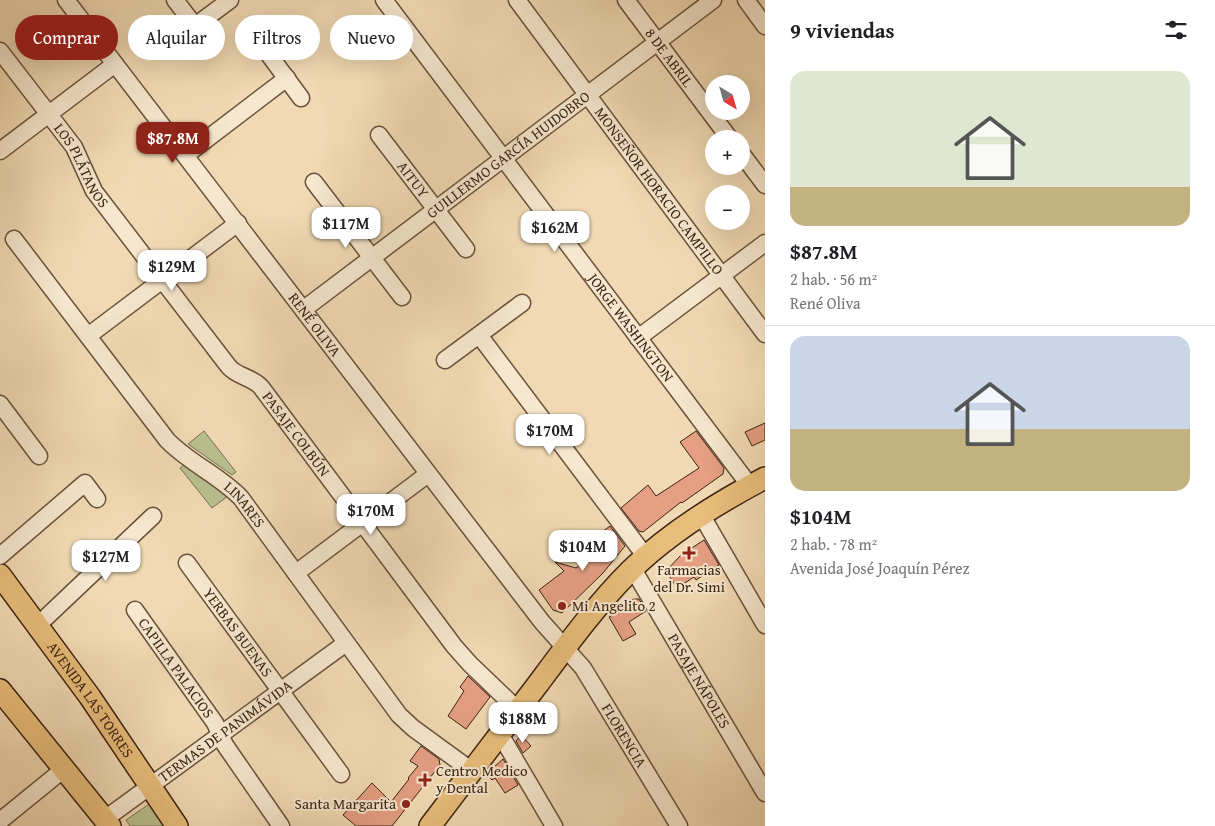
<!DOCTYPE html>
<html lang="es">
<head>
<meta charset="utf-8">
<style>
  :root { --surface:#fff; --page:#f6f6f6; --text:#202124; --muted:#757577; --line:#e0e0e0; --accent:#8f2418 }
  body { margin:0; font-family:"Gentium Book Plus",serif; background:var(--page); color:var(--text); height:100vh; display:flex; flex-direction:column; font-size:19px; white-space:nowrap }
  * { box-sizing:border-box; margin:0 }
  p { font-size:16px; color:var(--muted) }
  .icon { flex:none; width:28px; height:28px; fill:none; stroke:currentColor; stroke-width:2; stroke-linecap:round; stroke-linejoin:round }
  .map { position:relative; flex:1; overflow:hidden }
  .sheet { display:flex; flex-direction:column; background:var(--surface); width:450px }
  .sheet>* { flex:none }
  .banner { position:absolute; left:15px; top:15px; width:475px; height:45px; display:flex; gap:10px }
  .needle { width:32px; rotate:143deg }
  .fabs { position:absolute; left:705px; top:75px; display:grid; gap:10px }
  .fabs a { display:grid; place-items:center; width:45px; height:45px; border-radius:50%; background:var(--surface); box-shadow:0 5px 20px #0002; font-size:25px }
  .price { position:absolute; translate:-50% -42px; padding:0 11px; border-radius:10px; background:#fff; color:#222; font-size:16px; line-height:32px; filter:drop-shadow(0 1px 2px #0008) }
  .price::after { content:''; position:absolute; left:50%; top:30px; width:15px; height:11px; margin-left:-8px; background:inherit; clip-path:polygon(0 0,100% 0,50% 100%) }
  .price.selected { background:var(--accent); color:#fff }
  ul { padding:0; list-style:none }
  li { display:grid; align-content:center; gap:10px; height:265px; padding:0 25px }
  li+li { border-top:1px solid var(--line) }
  li span { display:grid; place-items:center; height:155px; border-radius:15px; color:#555 }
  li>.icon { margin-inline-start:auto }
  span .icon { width:90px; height:90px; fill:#fffc; stroke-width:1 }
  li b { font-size:21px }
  h2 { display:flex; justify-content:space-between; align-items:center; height:60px; padding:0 25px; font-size:21px }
  .chip { padding:0 18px; border-radius:22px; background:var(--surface); box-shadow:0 5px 20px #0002; font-size:18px; line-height:45px }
  .chip.selected { background:var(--accent); color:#fff }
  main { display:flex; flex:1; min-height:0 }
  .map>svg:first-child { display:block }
  .green { fill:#b8c08e; stroke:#7a7252 }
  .building { fill:#e59f83; stroke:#3c2315 }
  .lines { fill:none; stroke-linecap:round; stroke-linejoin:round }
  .minor-casing { stroke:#69513c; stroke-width:19 }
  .major-casing { stroke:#3c2315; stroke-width:24 }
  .minor { stroke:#f6e7ce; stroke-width:16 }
  .major { stroke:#e8bd7a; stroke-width:21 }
  .poi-dot { fill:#8f2418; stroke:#f6e7ce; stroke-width:2 }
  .labels { text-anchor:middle; stroke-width:4; stroke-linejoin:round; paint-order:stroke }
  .street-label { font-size:15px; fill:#3c2315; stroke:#f6e7ce }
  .poi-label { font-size:15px; fill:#3c2315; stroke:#f6e7ce; text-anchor:start }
</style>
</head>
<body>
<main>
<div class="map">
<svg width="765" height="826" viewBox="0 0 765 826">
  <rect width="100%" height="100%" fill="#f1dab3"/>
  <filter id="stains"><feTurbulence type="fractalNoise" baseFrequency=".004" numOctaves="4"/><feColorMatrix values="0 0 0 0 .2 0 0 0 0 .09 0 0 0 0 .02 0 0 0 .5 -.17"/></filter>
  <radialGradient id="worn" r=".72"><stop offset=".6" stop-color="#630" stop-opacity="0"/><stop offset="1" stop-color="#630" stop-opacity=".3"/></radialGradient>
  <path class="green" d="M204,431L236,472L232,475L188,444Z
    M184,465L228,496L212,508L180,468Z
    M152,802L169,826H130L126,820Z"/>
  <path class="building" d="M765,423V440L752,446L745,432Z
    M696,431L724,468L723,474L682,503L681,502L643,532L639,531L621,508L648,485L656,496L699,468L680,442Z
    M610,526L625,546L603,573L562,613L553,610L539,590L564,571L555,562L576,568L595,555L586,544Z
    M704,540L719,565L696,580L694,577L677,588L666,571L681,555Z
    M634,599H639L646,611L629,622L636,634L623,641L609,617L622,610L620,607Z
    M468,676L490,697L466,729L448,716L464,691L460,687Z
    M521,735L531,746L523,753L516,741Z
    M421,746L439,759L440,765L392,826H356L343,815L372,783L391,802L409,779L408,778L418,766L410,761Z
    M503,759L518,785L505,793L495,778L492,780L486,774Z"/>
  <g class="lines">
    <g class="minor-casing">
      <g id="minor">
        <path id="s1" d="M66,0L542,622L583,668L679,826"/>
        <path d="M175,0L208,43"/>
        <path id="s2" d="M384,0L750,486"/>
        <path id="s3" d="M517,0L765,334"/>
        <path id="s4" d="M626,0L730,139"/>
        <path d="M746,0L765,26"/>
        <path d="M195,26L230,0"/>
        <path id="s5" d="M0,51L74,147L94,191L229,367C238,377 252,377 261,387L454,646L470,664L518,710"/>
        <path d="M267,52L301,98"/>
        <path id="s6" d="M379,135L466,249"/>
        <path d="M0,151L115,64"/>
        <path d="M741,153L765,185"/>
        <path d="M186,155L287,78"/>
        <path d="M314,182L402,297"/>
        <path id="s7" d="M14,239L167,440C189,463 219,475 241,498L399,715L413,728L472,771"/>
        <path id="s8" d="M304,309L713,0"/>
        <path d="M479,335L646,557"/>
        <path d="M88,336L238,223"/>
        <path d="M638,338L765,243"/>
        <path d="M445,360L522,303"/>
        <path d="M0,404L39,456"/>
        <path d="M702,516L765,625"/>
        <path d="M0,556L85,483L97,499"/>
        <path id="s9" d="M187,563L341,774"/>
        <path id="s10" d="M633,569L765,793"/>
        <path d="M296,573L428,474"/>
        <path id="s11" d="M135,610L215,723L225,745L281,826"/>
        <path d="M38,625L153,516"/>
        <path d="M500,734L554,826"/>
        <path id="s12" d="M105,819L346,643"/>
        <path d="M0,821L64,769"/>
      </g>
    </g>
    <g class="major-casing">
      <g id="major">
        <path id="s13" d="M0,575L90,697L177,826"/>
        <path d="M0,690L110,826"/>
        <path d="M430,826C466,779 502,732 538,684C567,645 596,605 631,570C668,534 719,502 765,478"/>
      </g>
    </g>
    <use href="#minor" class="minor"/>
    <use href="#major" class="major"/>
  </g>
  <g class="poi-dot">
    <path d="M686.5 545.5h5v5h5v5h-5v5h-5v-5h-5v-5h5z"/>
    <circle cx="562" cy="606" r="5"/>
    <path d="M422.5 772.5h5v5h5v5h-5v5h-5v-5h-5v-5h5z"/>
    <circle cx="406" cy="804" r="5"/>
  </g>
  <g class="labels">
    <g class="street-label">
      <text dy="5" stroke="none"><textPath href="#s4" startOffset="72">8 DE ABRIL</textPath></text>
      <text dy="5" stroke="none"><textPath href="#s8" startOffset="256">GUILLERMO GARCÍA HUIDOBRO</textPath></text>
      <text dy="5" stroke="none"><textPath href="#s5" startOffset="141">LOS PLÁTANOS</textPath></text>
      <text dy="5" stroke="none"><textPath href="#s6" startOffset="56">AITUY</textPath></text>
      <text dy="5" stroke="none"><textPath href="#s3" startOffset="238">MONSEÑOR HORACIO CAMPILLO</textPath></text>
      <text dy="5" stroke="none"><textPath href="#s1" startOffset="409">RENÉ OLIVA</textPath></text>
      <text dy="5" stroke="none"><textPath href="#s2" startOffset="410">JORGE WASHINGTON</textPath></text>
      <text dy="5" stroke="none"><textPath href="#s5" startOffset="488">PASAJE COLBÚN</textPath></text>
      <text dy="5" stroke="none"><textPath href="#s7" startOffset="354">LINARES</textPath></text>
      <text dy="5" stroke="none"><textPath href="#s9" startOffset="86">YERBAS BUENAS</textPath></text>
      <text dy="5" stroke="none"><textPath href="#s11" startOffset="71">CAPILLA PALACIOS</textPath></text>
      <text dy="5" stroke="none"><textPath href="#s10" startOffset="130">PASAJE NÁPOLES</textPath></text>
      <text dy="5" stroke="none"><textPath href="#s13" startOffset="154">AVENIDA LAS TORRES</textPath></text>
      <text dy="5" stroke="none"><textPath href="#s12" startOffset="149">TERMAS DE PANIMÁVIDA</textPath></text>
      <text dy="5" stroke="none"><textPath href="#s1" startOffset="924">FLORENCIA</textPath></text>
    </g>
    <g class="poi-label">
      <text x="689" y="575" text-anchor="middle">Farmacias<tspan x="689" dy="17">del Dr. Simi</tspan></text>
      <text x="572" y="611">Mi Angelito 2</text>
      <text x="436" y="776">Centro Medico<tspan x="436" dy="17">y Dental</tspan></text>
      <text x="396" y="809" text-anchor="end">Santa Margarita</text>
    </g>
  </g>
  <rect width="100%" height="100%" filter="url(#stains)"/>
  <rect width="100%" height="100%" fill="url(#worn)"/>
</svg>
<div class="fabs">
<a><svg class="needle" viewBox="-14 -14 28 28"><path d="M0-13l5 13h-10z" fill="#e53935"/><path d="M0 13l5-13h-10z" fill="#757577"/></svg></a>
<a>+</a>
<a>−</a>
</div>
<b class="price selected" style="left:173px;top:164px">$87.8M</b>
<b class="price" style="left:346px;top:249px">$117M</b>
<b class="price" style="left:555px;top:253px">$162M</b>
<b class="price" style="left:172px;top:292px">$129M</b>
<b class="price" style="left:550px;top:456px">$170M</b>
<b class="price" style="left:371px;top:536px">$170M</b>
<b class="price" style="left:583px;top:572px">$104M</b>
<b class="price" style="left:106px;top:582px">$127M</b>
<b class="price" style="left:523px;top:744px">$188M</b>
<div class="banner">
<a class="chip selected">Comprar</a>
<a class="chip">Alquilar</a>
<a class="chip">Filtros</a>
<a class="chip">Nuevo</a>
</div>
</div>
<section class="sheet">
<h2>9 viviendas<svg class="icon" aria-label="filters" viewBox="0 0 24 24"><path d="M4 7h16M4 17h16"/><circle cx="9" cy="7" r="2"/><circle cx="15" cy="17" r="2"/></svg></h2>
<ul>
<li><span style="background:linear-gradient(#dfe7d0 75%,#c2b280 0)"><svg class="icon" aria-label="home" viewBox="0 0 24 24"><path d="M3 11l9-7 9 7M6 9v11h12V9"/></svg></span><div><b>$87.8M</b><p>2 hab. · 56 m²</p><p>René Oliva</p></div></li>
<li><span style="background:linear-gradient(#c9d6e8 60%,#c2b280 0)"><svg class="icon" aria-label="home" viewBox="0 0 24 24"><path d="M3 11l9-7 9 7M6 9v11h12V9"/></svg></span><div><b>$104M</b><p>2 hab. · 78 m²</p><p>Avenida José Joaquín Pérez</p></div></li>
</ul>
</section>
</main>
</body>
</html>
